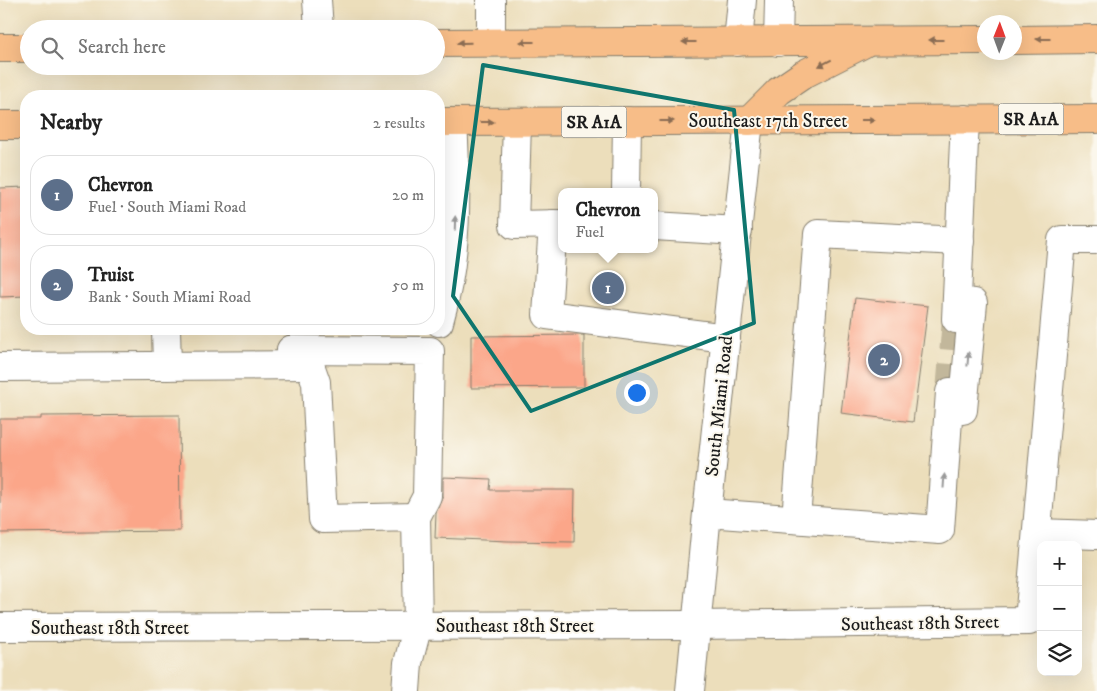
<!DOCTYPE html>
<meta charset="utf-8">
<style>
:root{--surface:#fff;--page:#f6f6f6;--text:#222;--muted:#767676;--line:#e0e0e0;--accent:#d1495b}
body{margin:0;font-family:"IM FELL DW Pica",serif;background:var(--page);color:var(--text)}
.controls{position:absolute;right:15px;bottom:15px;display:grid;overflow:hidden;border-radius:10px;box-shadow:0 5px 20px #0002}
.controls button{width:45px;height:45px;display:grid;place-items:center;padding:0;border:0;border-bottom:1px solid var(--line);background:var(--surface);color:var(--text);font:25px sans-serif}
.compass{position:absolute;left:977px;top:15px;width:45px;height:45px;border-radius:50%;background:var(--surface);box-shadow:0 5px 20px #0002;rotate:1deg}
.you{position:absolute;left:636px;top:392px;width:18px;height:18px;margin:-12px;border:4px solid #fff;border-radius:50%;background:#1a73e8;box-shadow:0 0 0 8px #1a73e833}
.badge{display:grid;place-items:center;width:32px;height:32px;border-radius:50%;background:var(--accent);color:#fff;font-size:16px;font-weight:700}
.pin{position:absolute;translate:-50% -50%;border:2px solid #fff;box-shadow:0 1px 5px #0006}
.popup{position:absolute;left:558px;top:188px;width:100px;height:65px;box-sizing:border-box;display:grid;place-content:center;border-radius:10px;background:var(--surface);filter:drop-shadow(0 1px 4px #0005);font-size:16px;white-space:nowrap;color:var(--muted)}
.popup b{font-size:19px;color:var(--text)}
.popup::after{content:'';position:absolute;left:50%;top:100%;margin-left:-10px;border:10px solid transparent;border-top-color:var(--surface)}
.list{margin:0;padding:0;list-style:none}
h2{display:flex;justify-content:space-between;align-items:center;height:65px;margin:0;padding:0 20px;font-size:21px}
h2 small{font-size:16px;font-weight:400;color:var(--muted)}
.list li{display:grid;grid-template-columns:32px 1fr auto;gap:15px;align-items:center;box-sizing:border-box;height:80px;margin:0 10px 10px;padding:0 10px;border:1px solid var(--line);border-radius:20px}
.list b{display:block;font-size:19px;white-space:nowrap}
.list p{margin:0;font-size:16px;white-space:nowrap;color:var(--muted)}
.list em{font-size:16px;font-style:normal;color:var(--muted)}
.icon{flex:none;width:28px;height:28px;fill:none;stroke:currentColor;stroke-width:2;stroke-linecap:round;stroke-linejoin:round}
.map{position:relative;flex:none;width:1097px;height:691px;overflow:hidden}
.search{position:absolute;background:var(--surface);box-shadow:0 5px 20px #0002;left:20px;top:20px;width:425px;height:55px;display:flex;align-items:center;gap:12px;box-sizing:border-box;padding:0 18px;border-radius:28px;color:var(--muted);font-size:19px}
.panel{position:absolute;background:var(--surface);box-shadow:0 5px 20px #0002;left:20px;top:90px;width:425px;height:245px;border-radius:20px}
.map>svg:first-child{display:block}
.building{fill:#fba689}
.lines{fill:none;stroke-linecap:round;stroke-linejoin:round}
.minor-tunnel{stroke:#c2b79b;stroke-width:28;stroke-dasharray:28 14;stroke-linecap:butt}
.minor-casing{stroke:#847d6c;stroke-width:30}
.major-casing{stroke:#847d6c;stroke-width:30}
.minor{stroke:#fff;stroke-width:28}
.major{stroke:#f7bd88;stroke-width:28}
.oneway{fill:#8a6c52}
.oneway2{fill:#999}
.marked{fill:none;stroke:#0f766e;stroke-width:4;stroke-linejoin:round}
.labels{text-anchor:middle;stroke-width:4;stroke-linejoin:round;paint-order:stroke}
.shield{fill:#fbf7ec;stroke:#5f5e5a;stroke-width:1}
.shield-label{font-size:18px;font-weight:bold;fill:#1c1c1c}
.street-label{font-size:19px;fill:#1c1c1c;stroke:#fbf7ec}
</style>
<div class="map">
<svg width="1097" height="691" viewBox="0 0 1097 691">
<rect width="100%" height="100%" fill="#fbf7ec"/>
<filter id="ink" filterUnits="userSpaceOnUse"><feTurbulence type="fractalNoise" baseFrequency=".02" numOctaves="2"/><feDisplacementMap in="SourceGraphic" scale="10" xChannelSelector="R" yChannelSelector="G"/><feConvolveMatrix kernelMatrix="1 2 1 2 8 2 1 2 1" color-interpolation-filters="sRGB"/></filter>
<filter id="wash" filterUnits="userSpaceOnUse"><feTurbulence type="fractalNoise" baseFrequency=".0096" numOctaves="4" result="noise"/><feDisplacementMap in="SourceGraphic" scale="20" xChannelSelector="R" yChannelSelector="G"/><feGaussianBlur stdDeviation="1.12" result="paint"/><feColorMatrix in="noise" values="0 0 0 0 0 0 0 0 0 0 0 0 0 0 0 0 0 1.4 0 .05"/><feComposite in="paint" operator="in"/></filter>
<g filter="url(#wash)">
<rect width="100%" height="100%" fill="#ecdebb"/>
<g id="blocks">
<!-- building -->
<g class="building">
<path d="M26 187V296L0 297V188Z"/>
<path d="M855 298 928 306 913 422 841 413Z"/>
<path d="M584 335V387L471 388V336Z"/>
<path d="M179 415 180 531 0 533V419H41V416Z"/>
<path d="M443 477 491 479 490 490H575L574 542 508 541 435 538 436 513 443 496Z"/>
</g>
</g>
</g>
<g filter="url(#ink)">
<use href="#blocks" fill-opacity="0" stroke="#847d6c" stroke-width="1"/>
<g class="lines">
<!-- minor-tunnel -->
<path class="minor-tunnel" d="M950 392 956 319"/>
<defs>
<g id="minor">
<path d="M317 0 319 29"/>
<path d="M491 0V42"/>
<path d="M738 42 742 0"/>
<path d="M778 42 779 0"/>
<path d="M517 122 514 225 562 224"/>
<path d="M626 192 627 121"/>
<path d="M553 224 547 315 726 338"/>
<path d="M654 226 738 231"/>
<path d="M956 319 965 119"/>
<path d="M439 322C458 256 457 191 453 122"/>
<path d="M166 329 167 366"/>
<path d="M291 350 310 365 316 382 323 519 416 517 418 625 408 663 406 691"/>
<path d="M291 350 430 351 427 496 416 517"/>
<path d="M0 367 310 365"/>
<path d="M955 409 963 410 973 303 964 302"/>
<path d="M707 513 940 530 950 392"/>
<path d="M796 519 818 234 960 241"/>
<path d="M1037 533 1097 535"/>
<path d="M0 627 696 625 1029 621 1062 240H1097"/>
<path d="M690 691 707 513 749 121"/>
</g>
<g id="major">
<path d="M1014 40 1097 39"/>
<path d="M436 43 984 40"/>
<path d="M0 48H29"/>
<path d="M749 121 779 91 804 74 863 44"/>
<path d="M439 122 1097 119"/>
<path d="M0 125H26"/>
</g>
</defs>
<!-- minor casing -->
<use href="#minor" class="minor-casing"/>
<!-- major casing -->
<use href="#major" class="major-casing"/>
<!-- minor -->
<use href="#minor" class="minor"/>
<!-- major -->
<use href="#major" class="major"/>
</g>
<!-- one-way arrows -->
<defs><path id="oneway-solid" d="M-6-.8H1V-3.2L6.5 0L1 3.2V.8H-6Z" transform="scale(1.25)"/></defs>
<g class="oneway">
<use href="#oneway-solid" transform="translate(1043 39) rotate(180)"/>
<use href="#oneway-solid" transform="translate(936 40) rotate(180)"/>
<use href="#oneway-solid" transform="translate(527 42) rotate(180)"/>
<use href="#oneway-solid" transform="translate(689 42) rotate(180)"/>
<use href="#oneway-solid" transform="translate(464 43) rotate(179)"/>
<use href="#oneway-solid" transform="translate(825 63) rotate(153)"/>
<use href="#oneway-solid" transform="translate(868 120)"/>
<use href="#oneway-solid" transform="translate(667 121)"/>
<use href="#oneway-solid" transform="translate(487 122)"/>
</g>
<g class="oneway2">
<use href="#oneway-solid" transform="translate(455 223) rotate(-88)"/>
<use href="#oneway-solid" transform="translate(968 359) rotate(-85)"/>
<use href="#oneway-solid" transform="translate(944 481) rotate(-86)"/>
</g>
</g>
<!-- marked area -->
<path class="marked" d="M483 65 734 110 754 323 531 411 453 296Z"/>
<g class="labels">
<!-- shield labels -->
<g class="shield">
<rect x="998.5" y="103.5" width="65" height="31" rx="4"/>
<rect x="561.5" y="106.5" width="65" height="31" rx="4"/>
</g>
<g class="shield-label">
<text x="1031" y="125">SR A1A</text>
<text x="594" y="128">SR A1A</text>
</g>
<!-- street labels -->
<g class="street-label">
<text x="768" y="127">Southeast 17th Street</text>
<text transform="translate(718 406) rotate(-84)" y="7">South Miami Road</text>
<text transform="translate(920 622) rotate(-1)" y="7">Southeast 18th Street</text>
<text x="515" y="632">Southeast 18th Street</text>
<text x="110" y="634">Southeast 18th Street</text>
</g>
</g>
</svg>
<div class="controls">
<button>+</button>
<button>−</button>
<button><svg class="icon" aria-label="layers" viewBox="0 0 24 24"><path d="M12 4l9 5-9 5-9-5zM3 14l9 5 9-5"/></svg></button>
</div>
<svg class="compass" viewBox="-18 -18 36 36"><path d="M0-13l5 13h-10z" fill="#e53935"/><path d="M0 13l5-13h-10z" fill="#767676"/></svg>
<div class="you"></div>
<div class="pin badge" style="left:608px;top:288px;background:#5c6f8a">1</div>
<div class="popup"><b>Chevron</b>Fuel</div>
<div class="pin badge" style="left:884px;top:360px;background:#5c6f8a">2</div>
<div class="search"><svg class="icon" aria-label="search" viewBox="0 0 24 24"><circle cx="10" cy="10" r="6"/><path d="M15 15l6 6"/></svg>Search here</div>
<section class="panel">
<h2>Nearby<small>2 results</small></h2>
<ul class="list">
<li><span class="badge" style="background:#5c6f8a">1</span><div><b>Chevron</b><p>Fuel · South Miami Road</p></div><em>20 m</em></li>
<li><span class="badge" style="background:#5c6f8a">2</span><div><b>Truist</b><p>Bank · South Miami Road</p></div><em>50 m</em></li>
</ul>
</section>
</div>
